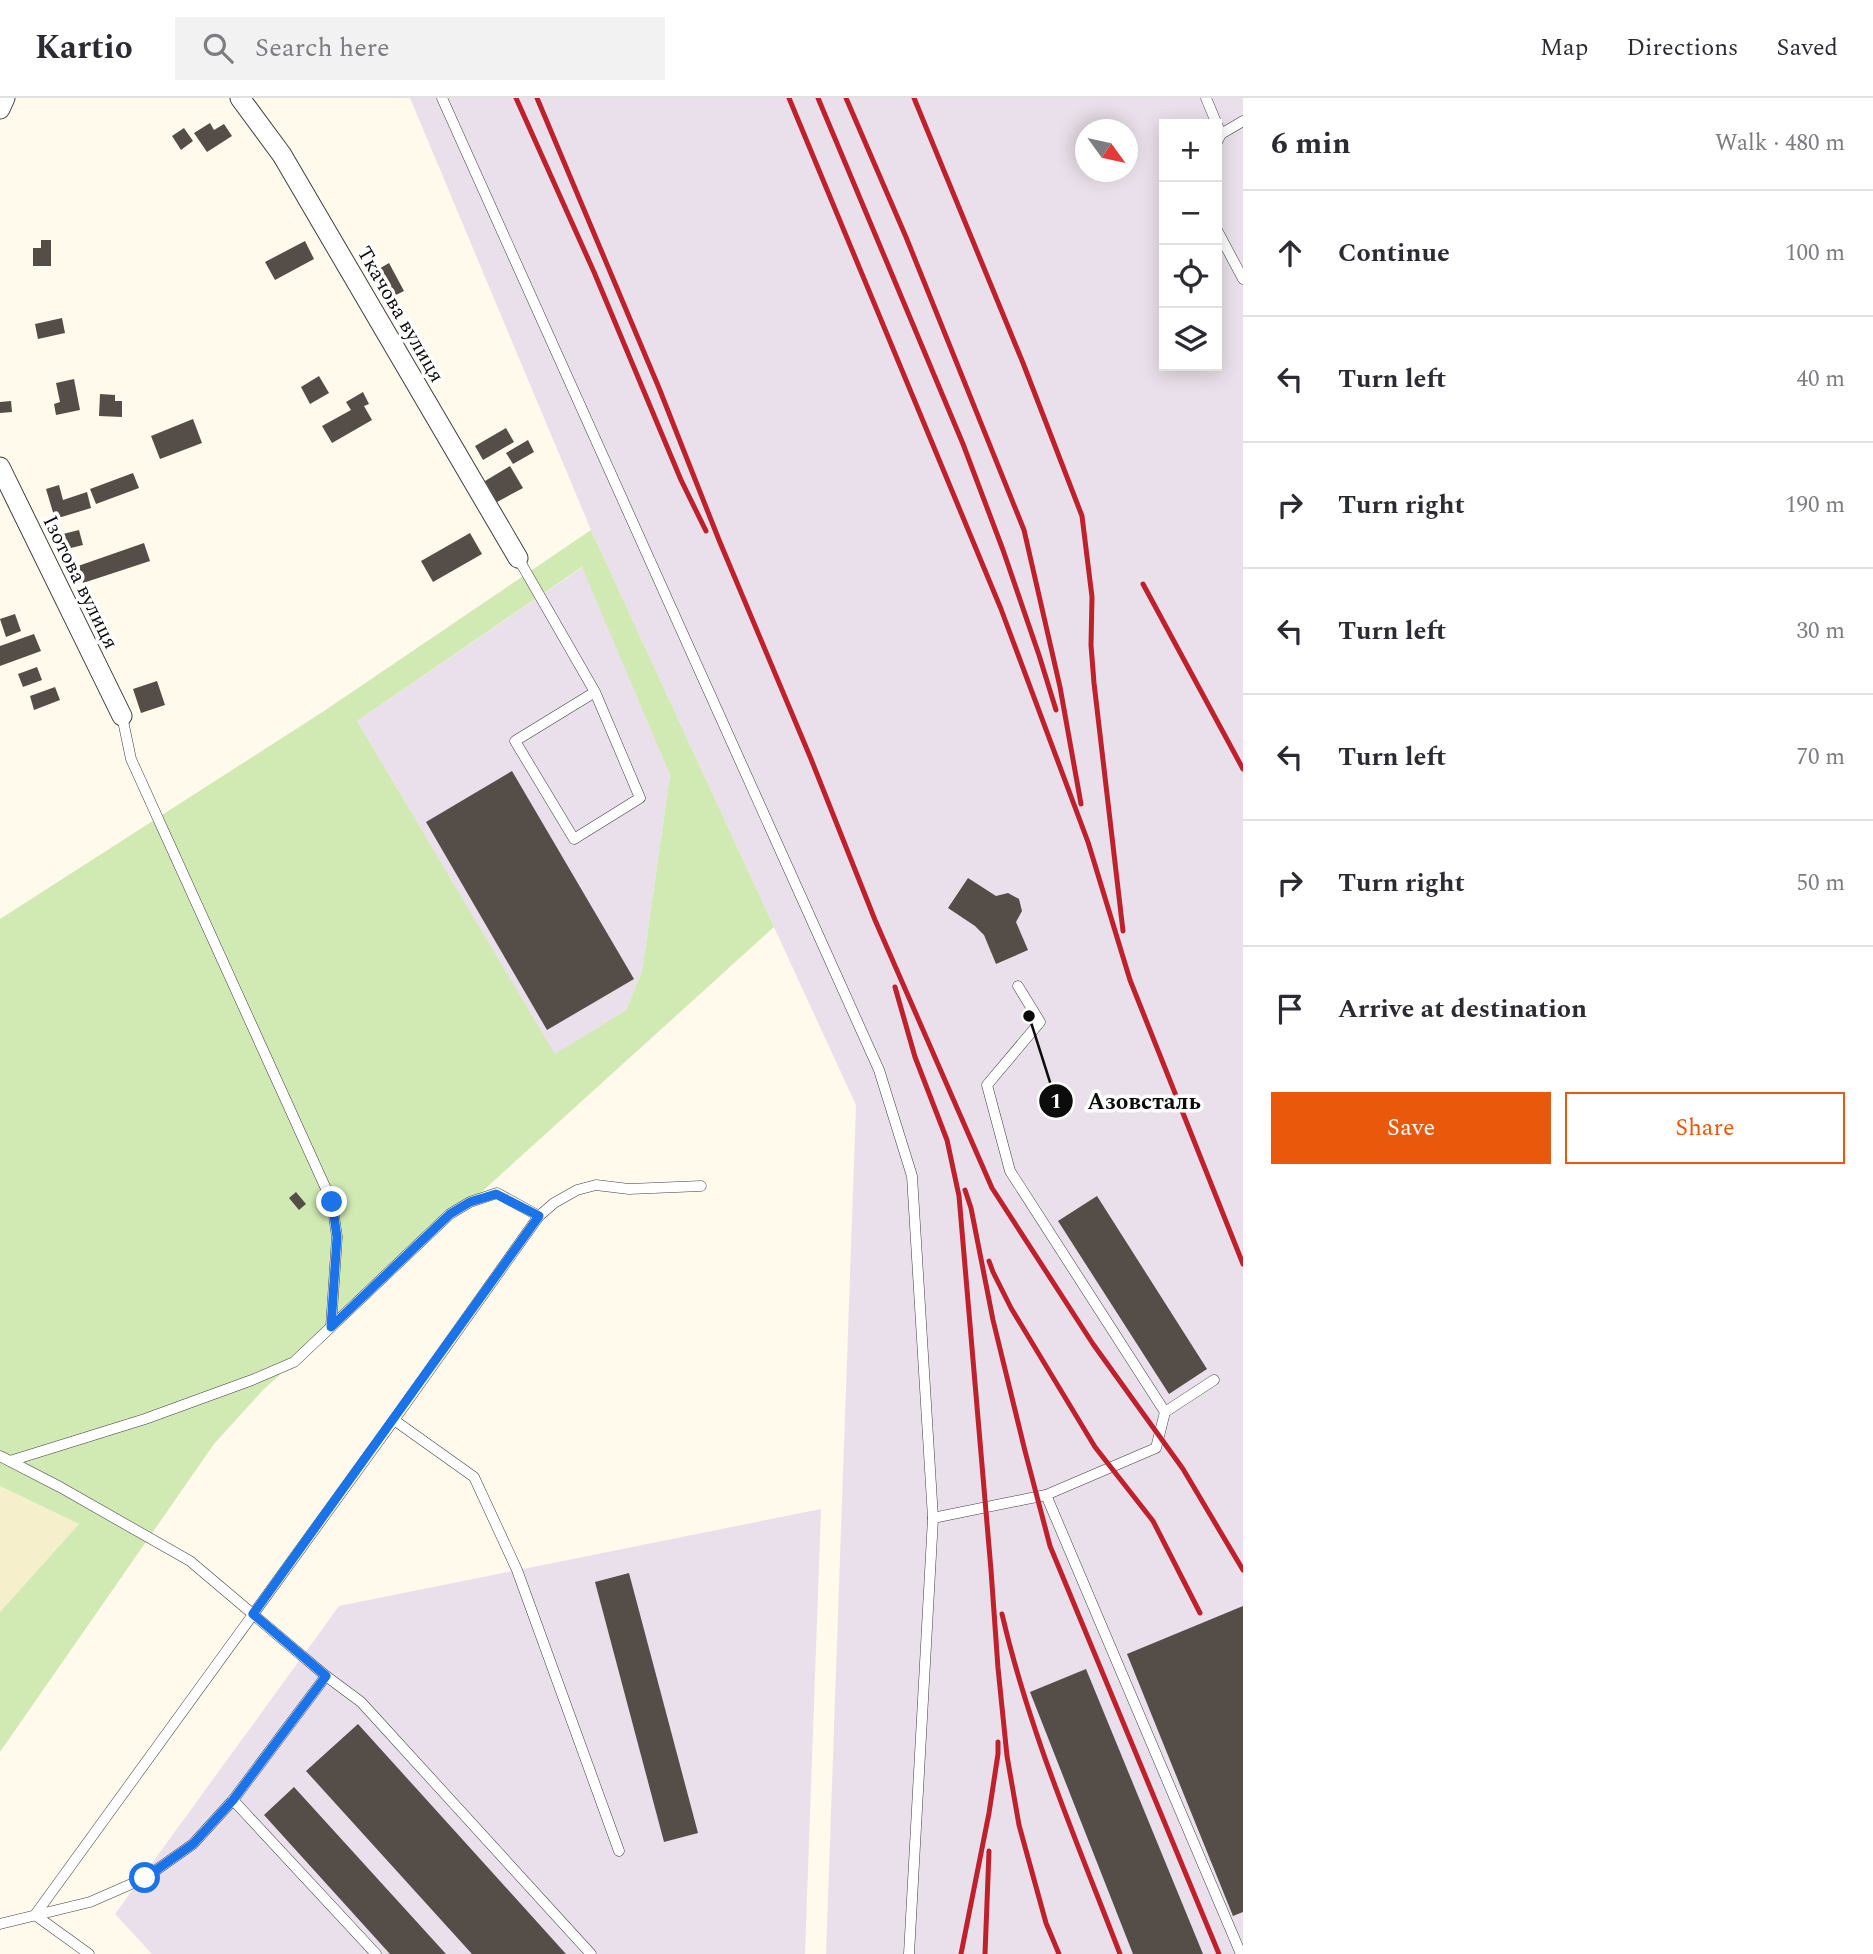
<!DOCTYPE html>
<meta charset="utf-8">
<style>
:root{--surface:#fff;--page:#f2f2f3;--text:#2b2b33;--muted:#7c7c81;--line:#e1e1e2;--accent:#ea580c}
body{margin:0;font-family:Spectral,serif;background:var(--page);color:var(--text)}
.controls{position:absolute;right:21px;top:21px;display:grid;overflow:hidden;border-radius:0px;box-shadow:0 4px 18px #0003}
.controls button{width:63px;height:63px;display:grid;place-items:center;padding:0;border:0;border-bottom:2px solid var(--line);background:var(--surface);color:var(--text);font:35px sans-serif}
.compass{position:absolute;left:1075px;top:21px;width:63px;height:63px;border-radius:50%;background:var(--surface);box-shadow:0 4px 18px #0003;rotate:123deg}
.stop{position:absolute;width:21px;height:21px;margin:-16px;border:5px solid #1a73e8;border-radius:50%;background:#fff}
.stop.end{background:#1a73e8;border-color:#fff;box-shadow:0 2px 7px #0008}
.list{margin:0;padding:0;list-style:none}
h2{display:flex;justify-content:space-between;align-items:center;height:91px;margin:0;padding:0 28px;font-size:30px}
h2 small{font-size:23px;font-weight:400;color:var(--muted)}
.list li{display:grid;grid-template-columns:46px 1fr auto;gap:21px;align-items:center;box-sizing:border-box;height:126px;padding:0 28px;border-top:2px solid var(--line)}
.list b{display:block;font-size:26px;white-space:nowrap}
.list em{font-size:23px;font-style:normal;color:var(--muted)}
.actions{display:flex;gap:14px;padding:21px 28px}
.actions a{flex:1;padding:16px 0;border:2px solid var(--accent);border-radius:0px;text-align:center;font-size:24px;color:var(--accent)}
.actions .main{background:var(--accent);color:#fff}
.icon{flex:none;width:38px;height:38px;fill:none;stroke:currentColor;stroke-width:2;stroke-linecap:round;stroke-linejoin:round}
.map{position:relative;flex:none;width:1243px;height:1856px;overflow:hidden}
header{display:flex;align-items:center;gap:42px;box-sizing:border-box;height:98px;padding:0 35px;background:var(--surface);border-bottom:2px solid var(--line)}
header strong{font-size:33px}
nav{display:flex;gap:38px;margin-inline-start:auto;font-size:24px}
.search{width:490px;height:63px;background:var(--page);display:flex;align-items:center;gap:18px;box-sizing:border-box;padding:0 24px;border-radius:0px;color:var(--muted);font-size:26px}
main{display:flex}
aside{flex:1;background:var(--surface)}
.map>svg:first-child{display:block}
.industrial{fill:#eae0eb;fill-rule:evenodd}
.farmland{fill:#f5f0cb}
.green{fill:#d1eab4;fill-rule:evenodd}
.building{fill:#554d48}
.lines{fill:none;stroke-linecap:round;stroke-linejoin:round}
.lane-casing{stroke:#3f3f3f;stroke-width:11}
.street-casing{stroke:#3f3f3f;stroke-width:21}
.lane{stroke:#fff;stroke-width:10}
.street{stroke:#fff;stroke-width:19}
.rail{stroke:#bf212c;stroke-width:5}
.route{stroke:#1a73e8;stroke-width:9}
.labels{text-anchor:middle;stroke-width:7;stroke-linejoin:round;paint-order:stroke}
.street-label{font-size:21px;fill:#0c0c0c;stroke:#fff}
.leader{fill:none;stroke:#0c0c0c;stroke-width:2.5}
.callout-dot{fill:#0c0c0c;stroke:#fff;stroke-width:2.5}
.mark-label{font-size:21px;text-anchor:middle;font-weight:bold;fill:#fff}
.callout-label{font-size:23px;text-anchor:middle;font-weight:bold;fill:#0c0c0c;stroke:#fff;stroke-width:7;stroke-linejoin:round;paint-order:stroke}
</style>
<header>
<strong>Kartio</strong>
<div class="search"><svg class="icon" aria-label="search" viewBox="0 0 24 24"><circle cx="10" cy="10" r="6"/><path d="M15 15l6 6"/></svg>Search here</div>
<nav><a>Map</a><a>Directions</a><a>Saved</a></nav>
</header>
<main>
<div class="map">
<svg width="1243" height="1856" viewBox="0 0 1243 1856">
<rect width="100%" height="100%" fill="#fffaeb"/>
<!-- industrial -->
<g class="industrial">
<path d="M410 0H1243V1856H826L856 1007 591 432ZM1164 26H1217V268H1164ZM1086 32H1128V74H1086Z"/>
<path d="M583 469 670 677 642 873 626 912 555 957 357 623Z"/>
<path d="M821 1411 805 1856H152L115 1816 339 1508Z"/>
</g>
<!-- farmland -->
<path class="farmland" d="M0 1388 79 1426 0 1514Z"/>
<!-- green -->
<path class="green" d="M591 432 774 829 263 1292 214 1346 0 1654V1514L79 1426 0 1388V821L324 613ZM582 469 670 677 642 873 626 912 555 956 357 623Z"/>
<!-- building -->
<g class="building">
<path d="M210 25 214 32 224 26 232 38 207 54 194 35Z"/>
<path d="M184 30 193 43 181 52 172 38Z"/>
<path d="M41 142H51V168H33V150H41Z"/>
<path d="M305 143 314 161 275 182 265 164Z"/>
<path d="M389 165 404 193 386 202 372 175Z"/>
<path d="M62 220 65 235 38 241 35 226Z"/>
<path d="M319 278 329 295 310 306 301 289Z"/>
<path d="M74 281 80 312 56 317 54 306 60 304 56 285Z"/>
<path d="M363 294 369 306 364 308 372 322 332 345 322 328 351 312 346 304Z"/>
<path d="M100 296 115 297V303H122V319L99 318Z"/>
<path d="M11 303 12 314 0 315V304Z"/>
<path d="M193 321 202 345 160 361 151 338Z"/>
<path d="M506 330 514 344 483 362 475 348Z"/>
<path d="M528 342 534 354 513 366 506 355Z"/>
<path d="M510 368 523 390 497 404 485 383Z"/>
<path d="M133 375 139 390 96 406 90 391Z"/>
<path d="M59 387 63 402 87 394 91 410 55 421 46 391Z"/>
<path d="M79 432 83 447 59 453 55 438Z"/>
<path d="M470 435 482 456 433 484 421 463Z"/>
<path d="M144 445 150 463 83 485 78 468Z"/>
<path d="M15 516 21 533 6 539 0 521Z"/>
<path d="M34 536 41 553 0 568V548Z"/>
<path d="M37 569 42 582 23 589 18 576Z"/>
<path d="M157 583 165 607 141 615 133 591Z"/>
<path d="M55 589 60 602 34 612 30 598Z"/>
<path d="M512 673 634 881 547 932 426 724Z"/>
<path d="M968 780 996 798 1008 795 1019 801 1022 813 1016 824 1028 852 996 866 984 837 975 828 948 810Z"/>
<path d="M296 1094 306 1106 299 1112 289 1100Z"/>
<path d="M1097 1098 1207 1271 1169 1296 1058 1123Z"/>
<path d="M629 1475 698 1735 664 1744 595 1484Z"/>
<path d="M1243 1508V1814L1233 1818 1127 1556Z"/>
<path d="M1086 1571 1203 1856H1133L1030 1594Z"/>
<path d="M358 1626 566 1856H472L306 1673Z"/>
<path d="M294 1689 446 1856H390L264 1717Z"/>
</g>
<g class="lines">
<defs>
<g id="lane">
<path d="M442 0 879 972 912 1078 933 1420 909 1856"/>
<path d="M1206 0 1221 36"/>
<path d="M1217 44 1221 36 1243 23"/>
<path d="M1217 132 1243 181"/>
<path d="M518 460 595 594 640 700 574 741 515 643 595 594"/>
<path d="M122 618 131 661 332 1104 337 1139 331 1229"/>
<path d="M1018 888 1040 924 987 987 1010 1073 1165 1314"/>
<path d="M394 1322 474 1379 517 1472 619 1753"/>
<path d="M0 1358 60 1389 190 1463 326 1578 361 1604 591 1856"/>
<path d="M10 1363 145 1321 252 1282 294 1264 450 1116 470 1104 497 1095 539 1118"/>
<path d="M1046 1397 1241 1856"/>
<path d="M933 1420 1046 1397 1156 1350 1165 1314 1214 1282"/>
<path d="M233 1702 376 1856"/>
<path d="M0 1826 90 1804 145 1780 193 1746 233 1702 326 1578"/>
<path d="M89 1856 35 1817 394 1322 539 1118 554 1105 577 1092 596 1087 629 1091 701 1088"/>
</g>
<g id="street">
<path d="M240 0 282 57 518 460"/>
<path d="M0 11 5 0"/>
<path d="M0 369 122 618"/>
</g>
</defs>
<!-- lane casing -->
<use href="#lane" class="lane-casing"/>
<!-- street casing -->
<use href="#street" class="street-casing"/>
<!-- lane -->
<use href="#lane" class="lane"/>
<!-- street -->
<use href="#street" class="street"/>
<!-- rail -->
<g class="rail">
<path d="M516 0 594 174 681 382 706 433"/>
<path d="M537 0 659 290 719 442 811 661 875 822 992 1090 1093 1246 1183 1371 1243 1472"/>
<path d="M789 0 1001 511 1088 744 1130 882 1243 1166"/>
<path d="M818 0 963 346 1003 452 1039 557 1056 612"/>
<path d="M846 0 906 139 1024 432 1060 589 1081 706"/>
<path d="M914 0 1023 265 1082 418 1092 499 1091 547 1094 585 1123 833"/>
<path d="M1143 486 1243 671"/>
<path d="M895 889 915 959 947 1042 959 1098 991 1472 998 1570 1007 1658 1019 1727 1046 1825 1059 1856"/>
<path d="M965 1092 971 1110 993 1222 1025 1353 1050 1448 1219 1856"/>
<path d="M989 1163 993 1174 1011 1210 1095 1349 1153 1423 1200 1515"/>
<path d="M1002 1516C1029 1633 1077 1744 1120 1856"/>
<path d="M961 1856 989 1715 998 1656V1644"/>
<path d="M985 1856 989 1753"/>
</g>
</g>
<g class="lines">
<!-- route -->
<path class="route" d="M145 1780 193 1746 233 1702 326 1578 253 1516 539 1118 496 1096 470 1104 450 1116 331 1229 337 1139 332 1104"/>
</g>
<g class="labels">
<!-- street labels -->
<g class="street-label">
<text transform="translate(401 216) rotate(60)" y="7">Ткачова вулиця</text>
<text transform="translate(81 484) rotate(64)" y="7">Ізотова вулиця</text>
</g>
</g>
<!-- callouts -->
<path class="leader" d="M1029 918L1056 1003"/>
<g class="callout-dot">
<circle cx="1029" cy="918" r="7"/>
<circle cx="1056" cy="1003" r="18"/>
</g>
<g class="mark-label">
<text x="1056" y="1010">1</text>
</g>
<g class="callout-label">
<text x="1144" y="1011">Азовсталь</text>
</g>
</svg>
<div class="controls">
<button>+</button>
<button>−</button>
<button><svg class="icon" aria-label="locate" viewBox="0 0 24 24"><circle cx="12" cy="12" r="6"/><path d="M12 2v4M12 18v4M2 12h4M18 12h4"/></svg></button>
<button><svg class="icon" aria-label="layers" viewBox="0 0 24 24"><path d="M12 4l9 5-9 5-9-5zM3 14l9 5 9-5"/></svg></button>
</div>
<svg class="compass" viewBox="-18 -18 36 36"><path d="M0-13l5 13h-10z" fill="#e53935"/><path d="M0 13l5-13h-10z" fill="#7c7c81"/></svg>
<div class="stop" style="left:145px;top:1780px"></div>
<div class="stop end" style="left:332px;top:1104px"></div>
</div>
<aside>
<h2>6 min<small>Walk · 480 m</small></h2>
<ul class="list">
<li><svg class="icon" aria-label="ahead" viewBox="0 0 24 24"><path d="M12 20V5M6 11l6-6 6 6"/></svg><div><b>Continue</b></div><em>100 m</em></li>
<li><svg class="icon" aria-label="left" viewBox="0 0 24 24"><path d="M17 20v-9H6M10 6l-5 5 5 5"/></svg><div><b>Turn left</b></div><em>40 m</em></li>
<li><svg class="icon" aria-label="right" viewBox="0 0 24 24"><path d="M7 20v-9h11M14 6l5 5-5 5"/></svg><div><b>Turn right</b></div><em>190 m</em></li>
<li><svg class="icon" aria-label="left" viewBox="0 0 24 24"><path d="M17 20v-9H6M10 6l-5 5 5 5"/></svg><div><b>Turn left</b></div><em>30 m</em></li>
<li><svg class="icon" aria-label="left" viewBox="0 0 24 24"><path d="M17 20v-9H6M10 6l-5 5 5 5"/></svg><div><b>Turn left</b></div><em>70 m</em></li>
<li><svg class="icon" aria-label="right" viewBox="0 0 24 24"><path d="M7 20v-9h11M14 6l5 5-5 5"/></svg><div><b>Turn right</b></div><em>50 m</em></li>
<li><svg class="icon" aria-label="arrive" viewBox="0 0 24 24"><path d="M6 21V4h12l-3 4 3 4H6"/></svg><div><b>Arrive at destination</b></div></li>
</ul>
<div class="actions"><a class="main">Save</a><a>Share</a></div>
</aside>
</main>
